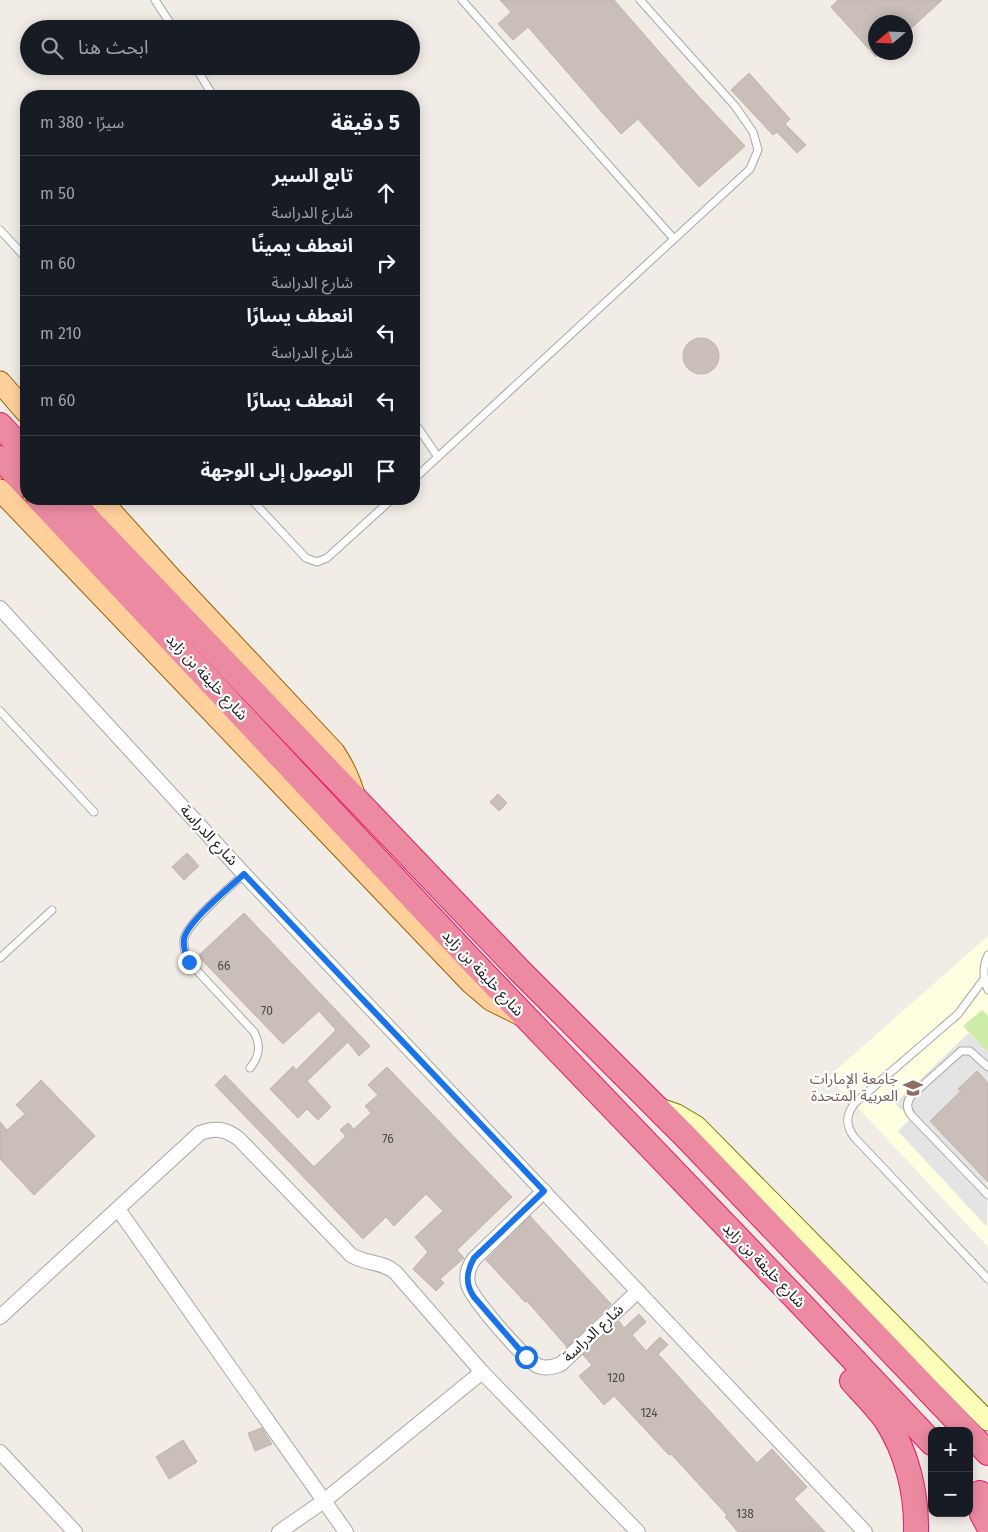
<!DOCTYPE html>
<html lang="ar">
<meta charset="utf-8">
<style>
:root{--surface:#171b24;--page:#242831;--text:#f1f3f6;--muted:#9ea1a6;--line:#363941}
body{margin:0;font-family:"Fira Sans","Noto Sans Arabic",sans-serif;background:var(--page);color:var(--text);direction:rtl}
.controls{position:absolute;right:15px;bottom:15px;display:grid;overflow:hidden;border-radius:10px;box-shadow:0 2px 12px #0003}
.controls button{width:45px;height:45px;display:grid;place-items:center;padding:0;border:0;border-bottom:1px solid var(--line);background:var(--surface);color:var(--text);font:25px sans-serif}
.compass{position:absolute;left:868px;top:15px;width:45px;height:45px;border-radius:50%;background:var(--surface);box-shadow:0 2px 12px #0003;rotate:251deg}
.stop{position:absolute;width:15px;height:15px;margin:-11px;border:4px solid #1a73e8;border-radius:50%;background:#fff}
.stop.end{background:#1a73e8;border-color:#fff;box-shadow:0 1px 5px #0008}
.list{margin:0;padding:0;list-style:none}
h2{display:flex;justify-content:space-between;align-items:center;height:65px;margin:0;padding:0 20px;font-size:21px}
h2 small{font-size:16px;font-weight:400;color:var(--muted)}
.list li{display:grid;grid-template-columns:32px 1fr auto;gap:15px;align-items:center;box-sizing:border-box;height:70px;padding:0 20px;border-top:1px solid var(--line)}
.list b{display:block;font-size:19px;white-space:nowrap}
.list p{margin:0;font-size:16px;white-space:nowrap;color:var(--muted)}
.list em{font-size:16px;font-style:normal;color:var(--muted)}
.icon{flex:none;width:28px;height:28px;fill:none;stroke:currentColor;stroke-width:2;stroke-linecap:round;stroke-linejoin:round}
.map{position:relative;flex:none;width:988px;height:1532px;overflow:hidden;direction:ltr}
.search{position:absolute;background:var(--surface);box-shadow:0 2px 12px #0003;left:20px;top:20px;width:400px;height:55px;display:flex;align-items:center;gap:12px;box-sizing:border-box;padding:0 18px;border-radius:28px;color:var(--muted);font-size:19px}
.panel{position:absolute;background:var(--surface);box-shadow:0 2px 12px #0003;left:20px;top:90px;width:400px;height:415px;border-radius:20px;direction:rtl}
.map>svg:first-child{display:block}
.education{fill:#fffee0}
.grass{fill:#cdeda9}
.parking{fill:#e4e4e4}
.building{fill:#c9bfb8;stroke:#c3b2a7}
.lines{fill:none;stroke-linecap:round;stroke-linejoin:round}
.lane-casing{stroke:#a7a7a7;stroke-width:9}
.street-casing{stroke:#a7a7a7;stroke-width:16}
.secondary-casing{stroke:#757d00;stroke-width:21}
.primary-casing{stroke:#9b6100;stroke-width:23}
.highway-casing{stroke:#e41d6a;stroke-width:26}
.lane{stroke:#fff;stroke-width:7}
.street{stroke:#fff;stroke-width:14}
.secondary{stroke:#fcfdb8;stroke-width:19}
.primary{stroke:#ffd09c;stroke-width:21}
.highway{stroke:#eb8aa0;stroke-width:24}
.route{stroke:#1a73e8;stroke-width:6}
.labels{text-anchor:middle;stroke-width:4.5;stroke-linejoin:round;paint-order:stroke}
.number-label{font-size:12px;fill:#4a4846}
.street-label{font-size:15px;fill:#202020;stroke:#fff}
.education-label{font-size:15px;fill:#785e54;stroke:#fff;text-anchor:end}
</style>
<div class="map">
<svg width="988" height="1532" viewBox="0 0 988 1532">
<rect width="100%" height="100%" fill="#f1ece5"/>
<!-- education -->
<path class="education" d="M988 936V1247L859 1109 856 1102 850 1100 828 1077Z"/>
<!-- grass -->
<path class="grass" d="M982 1010 988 1016V1053L963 1026Z"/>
<!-- parking -->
<path class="parking" d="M969 1033 988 1053 987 1227 898 1131 910 1119 895 1103Z"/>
<!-- building -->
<g class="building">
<path d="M500 0H614L689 86 745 146 699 187 638 119 621 134 528 27 513 40 498 24 511 12Z"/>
<path d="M838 0H942L906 33V22H876V57L831 7Z"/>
<path d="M749 73 790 119 785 124 806 145 797 153 777 132 773 135 731 90Z"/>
<circle cx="701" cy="356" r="18"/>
<path d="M498 794 507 803 499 811 490 802Z"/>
<path d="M187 853 199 866 184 880 172 867Z"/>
<path d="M244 913 370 1046 359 1056 348 1042 307 1081 331 1107 318 1120 307 1109 298 1118 270 1089 293 1066 296 1070 336 1030 319 1011 283 1044 198 956Z"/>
<path d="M387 1067 512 1197 457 1250 464 1258 440 1279 444 1283 436 1291 413 1269 428 1252 415 1237 443 1211 426 1194 394 1226 386 1217 363 1239 215 1085 225 1075 314 1167 346 1136 340 1130 348 1123 354 1129 371 1113 365 1106 378 1095 368 1085Z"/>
<path d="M977 1071 988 1083V1182L930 1121 961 1091 958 1089Z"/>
<path d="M41 1080 95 1136 34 1195 0 1159V1122L7 1130 25 1114 16 1105Z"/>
<path d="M530 1216 611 1304 567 1347 527 1301 525 1302 486 1260Z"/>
<path d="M639 1314 646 1322 632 1335 646 1351 660 1337 668 1345 658 1354 757 1463 772 1449 807 1487 794 1499 825 1532H738L725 1517 727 1515 671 1454 669 1455 614 1396 604 1405 579 1376 592 1365 583 1355 619 1321 624 1328Z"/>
<path d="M262 1428 272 1444 255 1451 248 1433Z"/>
<path d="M183 1440 197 1462 169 1479 156 1457Z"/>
</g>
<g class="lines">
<defs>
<g id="lane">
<path d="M155 0 174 29"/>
<path d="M462 0 674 239"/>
<path d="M195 66 213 96"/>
<path d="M0 230 26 258"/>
<path d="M414 422 438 457"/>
<path d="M414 479 750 169 758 150 753 132 735 106 640 0"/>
<path d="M251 499 306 558 317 562 327 558 392 499"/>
<path d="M0 711 94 812"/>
<path d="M244 874C230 887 188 922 184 939 183 948 186 955 189 962L254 1032C261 1045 260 1056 250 1068"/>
<path d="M988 955C982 967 983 978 988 990"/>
<path d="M0 958 52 910"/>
<path d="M984 979 958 1014 856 1102C846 1113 845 1125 854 1137L988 1279"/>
<path d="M988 1067 970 1051H961L912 1095C906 1102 906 1109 912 1116L988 1195"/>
</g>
<g id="street">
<path d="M0 608 244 874 865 1532"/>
<path d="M544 1191 474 1259C469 1266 466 1275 468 1284 470 1297 526 1361 538 1366 546 1369 554 1367 561 1364L638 1291"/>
<path d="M118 1209 346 1532"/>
<path d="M0 1317 200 1133C215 1127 226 1129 239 1139L351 1255C365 1264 382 1261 395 1272L482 1372 638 1532"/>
<path d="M0 1452 75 1532"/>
<path d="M279 1532 324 1501 482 1372"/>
</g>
<path id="secondary" d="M657 1107 677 1114 697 1126 988 1421"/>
<g id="primary">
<path d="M0 382 26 412"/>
<path d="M0 490 471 983 491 1000 519 1014"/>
<path d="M100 499 171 578 334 752C344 767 351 782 355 799"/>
</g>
<g id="highway">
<path d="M0 425 26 453"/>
<path d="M0 458 26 485"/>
<path d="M39 499 471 960 803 1306 932 1443"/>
<path d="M69 499 520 971 686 1137 967 1431"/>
<path d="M852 1381C864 1394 876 1406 886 1420 907 1452 917 1494 916 1532"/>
<path d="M969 1433 988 1453"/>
<path d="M980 1493 982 1514 988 1525"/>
</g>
</defs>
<!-- lane casing -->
<use href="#lane" class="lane-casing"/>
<!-- street casing -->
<use href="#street" class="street-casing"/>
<!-- secondary casing -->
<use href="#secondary" class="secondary-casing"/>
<!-- primary casing -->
<use href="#primary" class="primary-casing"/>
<!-- highway casing -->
<use href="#highway" class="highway-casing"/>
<!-- lane -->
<use href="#lane" class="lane"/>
<!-- street -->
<use href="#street" class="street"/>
<!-- secondary -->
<use href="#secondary" class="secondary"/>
<!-- primary -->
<use href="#primary" class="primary"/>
<!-- highway -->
<use href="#highway" class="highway"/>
</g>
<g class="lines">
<!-- route -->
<path class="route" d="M189 962C186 955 183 948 184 939 187 922 230 887 244 874L544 1191 474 1258C466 1272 465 1284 474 1297L526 1357"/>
</g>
<!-- icons -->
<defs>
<symbol id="university-bare" viewBox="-9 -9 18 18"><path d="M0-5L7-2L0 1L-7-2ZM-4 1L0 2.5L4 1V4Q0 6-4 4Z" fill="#8d6e63" stroke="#fff" stroke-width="2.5" paint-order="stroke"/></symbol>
</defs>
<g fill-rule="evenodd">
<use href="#university-bare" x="899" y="1074" width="28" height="28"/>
</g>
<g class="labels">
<!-- number labels -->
<g class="number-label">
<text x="224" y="970">66</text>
<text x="267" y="1015">70</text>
<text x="388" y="1143">76</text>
<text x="616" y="1382">120</text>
<text x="649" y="1417">124</text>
<text x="745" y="1518">138</text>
</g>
<!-- street labels -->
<g class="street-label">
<text transform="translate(207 677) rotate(47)" y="5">شارع خليفة بن زايد</text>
<text transform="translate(209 835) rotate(47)" y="5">شارع الدراسة</text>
<text transform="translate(483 973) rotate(47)" y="5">شارع خليفة بن زايد</text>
<text transform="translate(764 1265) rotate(46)" y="5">شارع خليفة بن زايد</text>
<text transform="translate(593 1333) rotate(-43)" y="5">شارع الدراسة</text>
</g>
<!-- education labels -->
<g class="education-label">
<text x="898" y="1084">جامعة الإمارات<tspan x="898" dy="17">العربية المتحدة</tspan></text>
</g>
</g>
</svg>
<div class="controls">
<button>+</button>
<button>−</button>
</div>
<svg class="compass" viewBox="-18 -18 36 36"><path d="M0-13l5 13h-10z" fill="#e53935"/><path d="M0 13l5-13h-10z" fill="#9ea1a6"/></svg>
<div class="stop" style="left:526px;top:1357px"></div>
<div class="stop end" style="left:189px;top:962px"></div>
<div class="search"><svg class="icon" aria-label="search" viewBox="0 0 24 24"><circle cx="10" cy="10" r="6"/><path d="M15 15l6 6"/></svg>ابحث هنا</div>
<section class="panel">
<h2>5 دقيقة<small>سيرًا · 380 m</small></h2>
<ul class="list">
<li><svg class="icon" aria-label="ahead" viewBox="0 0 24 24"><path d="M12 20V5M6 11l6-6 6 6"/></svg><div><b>تابع السير</b><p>شارع الدراسة</p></div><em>50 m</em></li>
<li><svg class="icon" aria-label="right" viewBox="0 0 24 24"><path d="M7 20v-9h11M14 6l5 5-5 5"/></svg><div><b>انعطف يمينًا</b><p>شارع الدراسة</p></div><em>60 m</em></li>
<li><svg class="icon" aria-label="left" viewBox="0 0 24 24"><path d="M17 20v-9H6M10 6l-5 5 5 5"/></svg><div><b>انعطف يسارًا</b><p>شارع الدراسة</p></div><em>210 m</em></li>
<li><svg class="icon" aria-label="left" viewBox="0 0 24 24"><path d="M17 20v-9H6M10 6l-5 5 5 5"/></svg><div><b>انعطف يسارًا</b></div><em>60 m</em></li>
<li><svg class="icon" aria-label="arrive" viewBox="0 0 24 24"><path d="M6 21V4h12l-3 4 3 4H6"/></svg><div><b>الوصول إلى الوجهة</b></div></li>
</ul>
</section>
</div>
